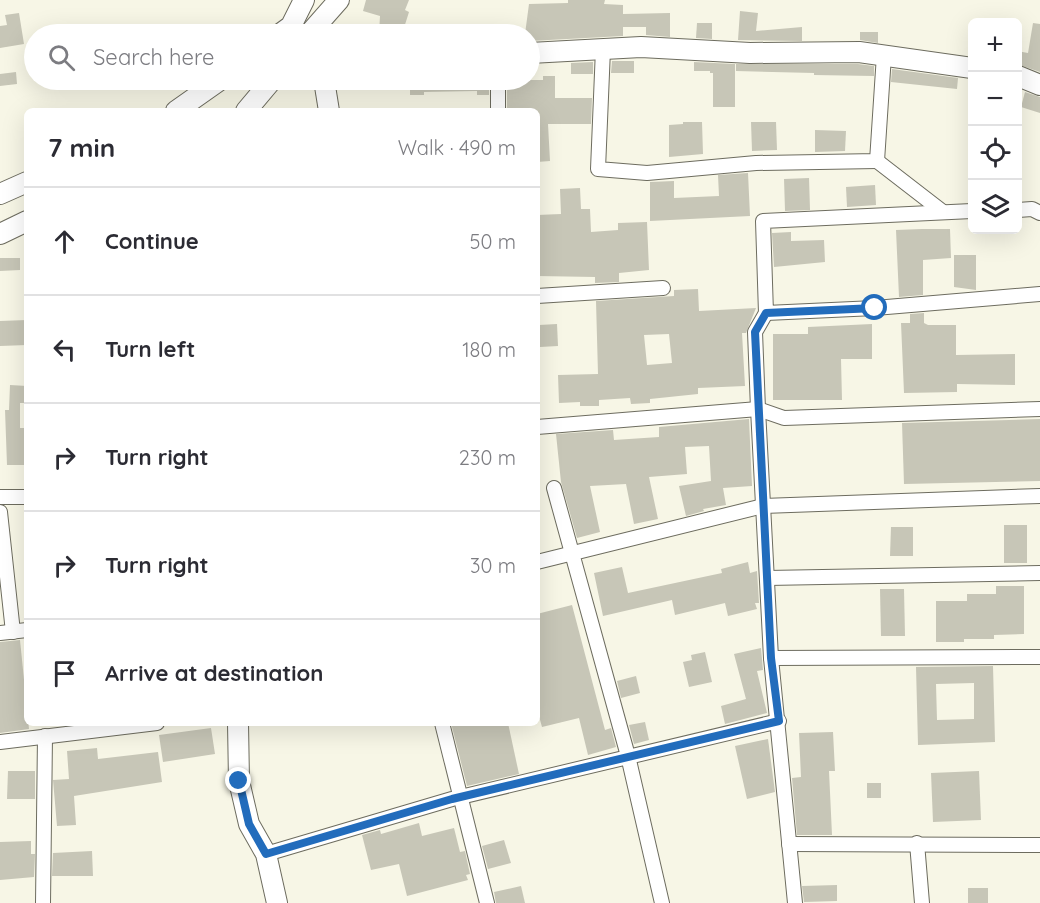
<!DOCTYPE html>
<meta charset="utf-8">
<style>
:root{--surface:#fff;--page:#f2f2f3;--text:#2b2b33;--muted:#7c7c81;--line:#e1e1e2}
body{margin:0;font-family:Quicksand,sans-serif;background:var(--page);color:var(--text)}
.controls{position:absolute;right:18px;top:18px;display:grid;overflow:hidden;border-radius:9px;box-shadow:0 6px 24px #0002}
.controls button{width:54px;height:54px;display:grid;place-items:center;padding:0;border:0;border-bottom:2px solid var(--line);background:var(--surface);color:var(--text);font:30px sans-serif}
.stop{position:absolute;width:18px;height:18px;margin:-14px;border:4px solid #226cbc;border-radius:50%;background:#fff}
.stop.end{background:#226cbc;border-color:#fff;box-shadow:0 2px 6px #0008}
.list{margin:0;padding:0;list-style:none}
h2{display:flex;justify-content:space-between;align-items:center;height:78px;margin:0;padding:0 24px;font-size:26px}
h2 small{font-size:20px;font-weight:400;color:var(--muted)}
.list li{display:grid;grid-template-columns:39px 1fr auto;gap:18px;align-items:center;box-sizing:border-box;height:108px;padding:0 24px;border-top:2px solid var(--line)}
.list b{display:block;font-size:22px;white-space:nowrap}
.list em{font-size:20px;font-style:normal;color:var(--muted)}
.icon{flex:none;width:33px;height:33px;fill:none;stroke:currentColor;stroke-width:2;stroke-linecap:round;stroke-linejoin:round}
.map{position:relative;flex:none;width:1040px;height:903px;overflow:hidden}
.search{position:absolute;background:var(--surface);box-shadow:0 6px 24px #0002;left:24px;top:24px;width:516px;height:66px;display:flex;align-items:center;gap:15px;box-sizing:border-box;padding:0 21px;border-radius:33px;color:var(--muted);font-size:22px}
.panel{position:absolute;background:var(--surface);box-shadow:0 6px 24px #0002;left:24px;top:108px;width:516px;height:618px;border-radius:9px}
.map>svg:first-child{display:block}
.building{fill:#c7c6b7;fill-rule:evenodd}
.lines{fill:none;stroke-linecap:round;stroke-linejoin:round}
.street-casing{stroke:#6d6c5f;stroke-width:16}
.secondary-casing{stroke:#6d6c5f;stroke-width:22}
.street{stroke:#fff;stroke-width:14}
.secondary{stroke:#fff;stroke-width:20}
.route{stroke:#226cbc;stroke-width:8}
</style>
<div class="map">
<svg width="1040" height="903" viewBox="0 0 1040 903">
<rect width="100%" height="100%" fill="#f7f6e6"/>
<!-- building -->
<g class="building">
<path d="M366 0H409L405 10 409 12 402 34H379L380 16 363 11Z"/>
<path d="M568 0H605L604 4 623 5V14L670 13V37L646 35V27H623V36L530 41V34H525L529 4 568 3Z"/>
<path d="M740 11 758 13 756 31 802 27V41L738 40Z"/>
<path d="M19 13 24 44 0 48V26L7 25 5 15Z"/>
<path d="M697 23H712V39L696 38Z"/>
<path d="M1033 23 1040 24V72L1017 64V51L1028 53Z"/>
<path d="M860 32H878V43L860 40Z"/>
<path d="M612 61H634V73H611Z"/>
<path d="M593 62V74H571V63Z"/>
<path d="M694 62 735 64V107H713V73H710V63V71H694Z"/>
<path d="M736 64H858L874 66V76L814 75V73L736 71Z"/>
<path d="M892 69 958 78 957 89 891 82Z"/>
<path d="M16 72 17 84 0 86V74Z"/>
<path d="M543 76H555V98H592L591 124H548L550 161 537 162V111H507V80H543Z"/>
<path d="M410 80H489V95H477V91L424 92V95H410Z"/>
<path d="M1025 92 1040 97V113L1021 107Z"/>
<path d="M683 122H702L703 154 669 157V125L683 124Z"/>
<path d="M751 122H776L777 150 752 151Z"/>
<path d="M815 130 846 131 845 151 815 152Z"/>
<path d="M748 173 750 216 650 221V182L674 181V198L719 196 718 175Z"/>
<path d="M809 178 810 210 785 211 784 179Z"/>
<path d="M875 185 876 205 847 207 846 187Z"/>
<path d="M580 188 581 209H590L591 232 618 230V223L647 222 649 270 619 273V282L595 283V277L537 276V215L561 214 560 189Z"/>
<path d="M922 229H950L951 258 923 260V295L899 297 896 230Z"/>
<path d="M791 232V241L824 240 825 262 774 267 772 233Z"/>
<path d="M954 255H976V290L954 287Z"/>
<path d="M0 258H20V270L0 271Z"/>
<path d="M698 289 699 311 756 308 746 333H742L745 386 698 388V394L650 399V403L631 404 630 398 599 400V406H580V402L559 403 558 375 598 374 596 301 674 296V290ZM669 334 672 363 647 365 644 335Z"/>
<path d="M924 313V323L928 325H956V355L1015 354V385L957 384V392L904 393 901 323H910V314Z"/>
<path d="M27 320V345L0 346V321Z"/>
<path d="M557 324 558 346 540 347 539 325Z"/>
<path d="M872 324V359H841L842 400H773V334H808V327Z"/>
<path d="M10 385 27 386V403H20V428H27V465H7L5 410H9Z"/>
<path d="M749 419 752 486 723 488 726 505 703 509 704 511 686 516 679 486 711 481 709 446 685 447 687 474 649 477 658 519 634 524 626 484 590 486 600 532 577 538 561 482 556 434 613 430 614 440 659 437V427Z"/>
<path d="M1040 419V481L904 484 902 423Z"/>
<rect x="1004" y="525" width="23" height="38"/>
<path d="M891 527H913V556H890Z"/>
<path d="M748 562 750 573 757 571 759 603H755L757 609 728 616 725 603 675 615 672 600 603 616 594 573 622 567 628 593 722 573 721 569Z"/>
<path d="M996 586H1024V634L994 635V639H964V642H936V601H967V594H996Z"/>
<path d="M880 589H904L905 636H881Z"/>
<path d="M572 605 605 730 611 728 616 747 588 755 579 718 542 727 537 709V614Z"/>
<path d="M20 640 29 729 0 733V642Z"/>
<path d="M761 648 763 670 757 671 767 713 725 724 721 706 746 699 734 654Z"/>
<path d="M705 652 712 682 689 687 683 662 692 660 691 655Z"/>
<path d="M993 666 995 742 918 745 916 667ZM974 683V719L937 720 936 684Z"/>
<path d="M636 676 640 693 621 698 617 681Z"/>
<path d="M645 722 649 740 634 744 629 725Z"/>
<path d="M451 723H508L519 774 467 786Z"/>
<path d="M211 728 215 754 163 762 159 735Z"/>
<path d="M833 732 835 771H829L832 835H797L792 778 801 777 799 733Z"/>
<path d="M768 739 775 792 747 799 735 746Z"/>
<path d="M97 748 98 759 158 752 162 782 74 796 76 825 57 826 53 780 69 779 67 751Z"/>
<path d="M8 771H35V799H7Z"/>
<path d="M979 771 981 820 933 822 931 773Z"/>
<rect x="867" y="783" width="14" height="15"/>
<path d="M419 823 422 836 454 828 460 852 465 851 470 874 466 875 468 880 407 896 399 864 371 870 362 835 380 830 381 834Z"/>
<path d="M504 840 511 863 488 869 482 846Z"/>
<path d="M31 841V854H35L34 877 0 880V842Z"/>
<path d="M92 851 93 876H52L53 853Z"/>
<path d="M837 885V901L804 902 802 886Z"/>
<path d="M521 886 525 903H496L494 892Z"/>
<rect x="968" y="888" width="20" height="15"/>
</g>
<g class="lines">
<defs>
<g id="street">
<path d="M603 49 598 169 647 173 756 163 877 161 884 55"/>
<path d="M498 80V111"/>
<path d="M877 161 943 212"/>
<path d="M1018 210 1032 209 1040 213"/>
<path d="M972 211 763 221 766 313 875 308 1040 294"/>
<path d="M537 296 663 288"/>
<path d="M766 313 755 332 758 409 771 658 795 903"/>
<path d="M537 427 758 409 784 418 1040 409"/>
<path d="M554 488 628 756 662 903"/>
<path d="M0 497H27"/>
<path d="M0 512 13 632"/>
<path d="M537 562 763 506 1040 496"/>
<path d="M767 578 1040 573"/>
<path d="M0 633 27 630"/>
<path d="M771 658 1040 657"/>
<path d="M442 723 487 903"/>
<path d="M0 742 157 723"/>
<path d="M917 843 922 903"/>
<path d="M789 844 1040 845"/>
<path d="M266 854 452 799 779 721"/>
<path d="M43 903 45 736"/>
</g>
<g id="secondary">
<path d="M280 34 291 26 304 0"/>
<path d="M309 34 339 0"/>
<path d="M530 53 641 47 750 53 859 52 972 68"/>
<path d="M1018 76 1040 85"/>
<path d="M324 80 329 111"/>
<path d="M176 111 220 80"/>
<path d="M246 111 272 80"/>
<path d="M0 194 27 182"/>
<path d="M0 234 27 221"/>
<path d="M238 723 239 781 249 824 266 854 277 903"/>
</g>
</defs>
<!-- street casing -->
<use href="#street" class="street-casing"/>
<!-- secondary casing -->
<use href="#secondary" class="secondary-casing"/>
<!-- street -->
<use href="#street" class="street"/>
<!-- secondary -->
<use href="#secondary" class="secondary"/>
</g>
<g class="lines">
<!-- route -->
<path class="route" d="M239 781 249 824 266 854 452 799 779 721 771 658 755 332 766 313 875 308"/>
</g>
</svg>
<div class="controls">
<button>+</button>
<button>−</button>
<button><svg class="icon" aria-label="locate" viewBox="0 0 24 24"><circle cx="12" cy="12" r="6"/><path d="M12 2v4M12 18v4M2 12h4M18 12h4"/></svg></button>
<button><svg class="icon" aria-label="layers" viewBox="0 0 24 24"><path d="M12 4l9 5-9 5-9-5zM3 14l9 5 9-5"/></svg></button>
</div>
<div class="stop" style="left:875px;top:308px"></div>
<div class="stop end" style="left:239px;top:781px"></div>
<div class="search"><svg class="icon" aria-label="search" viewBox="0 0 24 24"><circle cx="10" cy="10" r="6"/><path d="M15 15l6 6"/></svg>Search here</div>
<section class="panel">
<h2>7 min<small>Walk · 490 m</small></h2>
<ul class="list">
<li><svg class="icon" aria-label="ahead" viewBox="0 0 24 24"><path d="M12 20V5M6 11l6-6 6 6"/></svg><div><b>Continue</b></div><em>50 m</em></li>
<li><svg class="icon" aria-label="left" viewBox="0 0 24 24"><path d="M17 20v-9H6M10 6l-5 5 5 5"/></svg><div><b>Turn left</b></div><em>180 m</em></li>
<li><svg class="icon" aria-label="right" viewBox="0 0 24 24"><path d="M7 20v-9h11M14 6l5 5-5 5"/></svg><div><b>Turn right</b></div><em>230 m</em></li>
<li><svg class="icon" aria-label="right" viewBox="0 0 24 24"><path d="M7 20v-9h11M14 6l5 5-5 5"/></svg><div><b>Turn right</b></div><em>30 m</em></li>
<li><svg class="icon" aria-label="arrive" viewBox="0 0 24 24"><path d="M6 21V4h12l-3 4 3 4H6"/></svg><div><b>Arrive at destination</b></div></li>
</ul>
</section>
</div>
